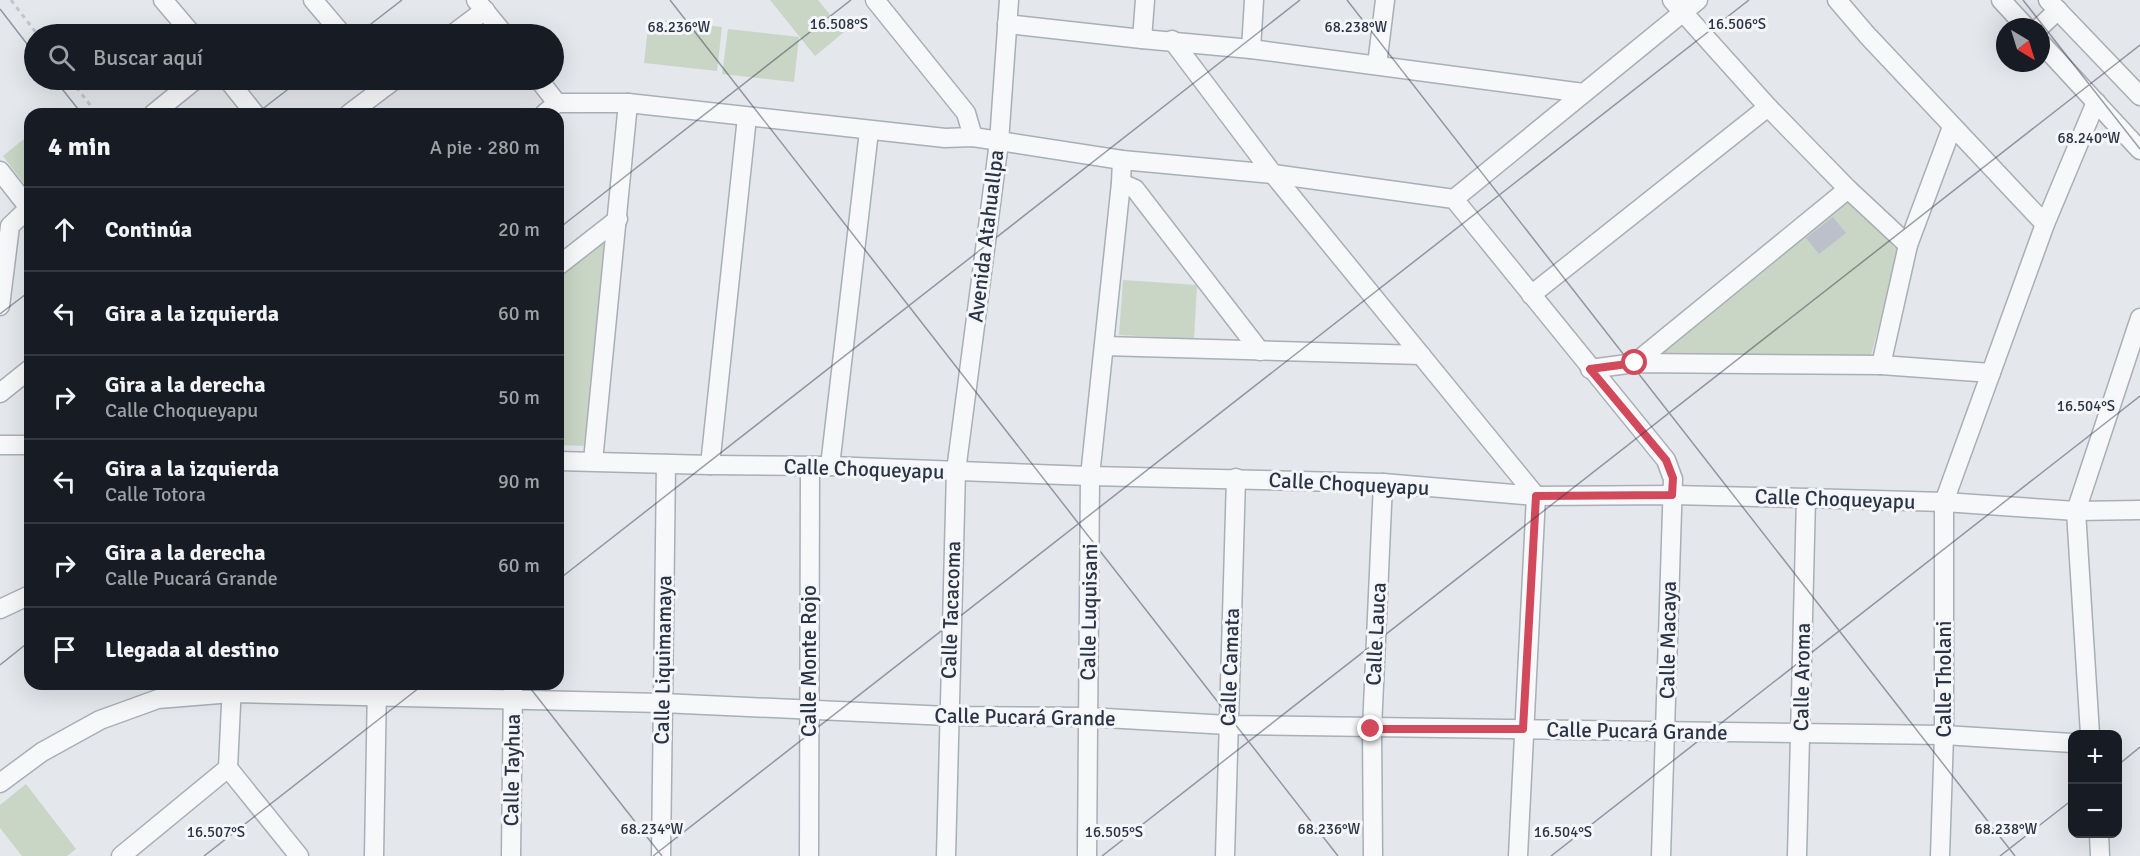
<!DOCTYPE html>
<html lang="es">
<meta charset="utf-8">
<style>
:root{--surface:#171b24;--page:#242831;--text:#f1f3f6;--muted:#9ea1a6;--line:#363941}
body{margin:0;font-family:Signika,sans-serif;background:var(--page);color:var(--text)}
.controls{position:absolute;right:18px;bottom:18px;display:grid;overflow:hidden;border-radius:12px;box-shadow:0 6px 24px #0002}
.controls button{width:54px;height:54px;display:grid;place-items:center;padding:0;border:0;border-bottom:2px solid var(--line);background:var(--surface);color:var(--text);font:30px sans-serif}
.compass{position:absolute;left:1996px;top:18px;width:54px;height:54px;border-radius:50%;background:var(--surface);box-shadow:0 6px 24px #0002;rotate:142deg}
.stop{position:absolute;width:18px;height:18px;margin:-14px;border:4px solid #d1495b;border-radius:50%;background:#fff}
.stop.end{background:#d1495b;border-color:#fff;box-shadow:0 2px 6px #0008}
.list{margin:0;padding:0;list-style:none}
h2{display:flex;justify-content:space-between;align-items:center;height:78px;margin:0;padding:0 24px;font-size:26px}
h2 small{font-size:20px;font-weight:400;color:var(--muted)}
.list li{display:grid;grid-template-columns:39px 1fr auto;gap:18px;align-items:center;box-sizing:border-box;height:84px;padding:0 24px;border-top:2px solid var(--line)}
.list b{display:block;font-size:22px;white-space:nowrap}
.list p{margin:0;font-size:20px;white-space:nowrap;color:var(--muted)}
.list em{font-size:20px;font-style:normal;color:var(--muted)}
.icon{flex:none;width:33px;height:33px;fill:none;stroke:currentColor;stroke-width:2;stroke-linecap:round;stroke-linejoin:round}
.map{position:relative;flex:none;width:2140px;height:856px;overflow:hidden}
.search{position:absolute;background:var(--surface);box-shadow:0 6px 24px #0002;left:24px;top:24px;width:540px;height:66px;display:flex;align-items:center;gap:15px;box-sizing:border-box;padding:0 21px;border-radius:33px;color:var(--muted);font-size:22px}
.panel{position:absolute;background:var(--surface);box-shadow:0 6px 24px #0002;left:24px;top:108px;width:540px;height:582px;border-radius:18px}
.map>svg:first-child{display:block}
.green{fill:#c9d6c5}
.building{fill:#bbc0ca}
.lines{fill:none;stroke-linecap:round;stroke-linejoin:round}
.minor-casing{stroke:#a9aeb7;stroke-width:21}
.path{stroke:#c2c5cb;stroke-width:3;stroke-dasharray:4.5 4.5;stroke-linecap:butt}
.minor{stroke:#f7f8fa;stroke-width:18}
.route{stroke:#d1495b;stroke-width:8}
.ticks{fill:none;stroke:#2b3445;stroke-width:1.5;stroke-opacity:0.45}
.labels{text-anchor:middle;stroke-width:6;stroke-linejoin:round;paint-order:stroke}
.street-label{font-size:21px;fill:#2b3445;stroke:#f4f6f9}
.ticks-label{font-size:15px;text-anchor:middle;fill:#2b3445;stroke:#f4f6f9;stroke-width:6;stroke-linejoin:round;paint-order:stroke}
</style>
<div class="map">
<svg width="2140" height="856" viewBox="0 0 2140 856">
<rect width="100%" height="100%" fill="#e4e7ec"/>
<!-- green -->
<g class="green">
<path d="M770 0H818L844 32 815 56Z"/>
<path d="M649 19 722 27 717 71 644 63Z"/>
<path d="M728 29 799 37 794 82 722 74Z"/>
<path d="M30 134V187L28 189 3 156Z"/>
<path d="M1848 197 1899 252 1870 359 1657 354Z"/>
<path d="M604 241 586 446 558 445V277Z"/>
<path d="M1123 280 1197 285 1194 339 1119 335Z"/>
<path d="M26 784 76 849 67 856H22L0 828V805Z"/>
</g>
<!-- building -->
<path class="building" d="M1833 217 1846 233 1819 254 1806 238Z"/>
<g class="lines">
<defs>
<g id="minor">
<path d="M163 0 192 34"/>
<path d="M313 0 342 34"/>
<path d="M476 0 504 34"/>
<path d="M875 0 966 113 973 137"/>
<path d="M1672 0 1768 107 1848 189 1908 245"/>
<path d="M1837 0 1867 35 2045 224"/>
<path d="M2001 0 2026 27"/>
<path d="M2048 0 2140 96"/>
<path d="M1007 24 1142 39 1251 49 1583 93"/>
<path d="M2040 27 2058 10"/>
<path d="M453 34 485 10"/>
<path d="M1142 39 1145 0"/>
<path d="M1172 40 1273 174 1536 496 1518 856"/>
<path d="M2041 43 2140 150"/>
<path d="M1251 49 1254 0"/>
<path d="M1377 65 1385 0"/>
<path d="M228 80 255 114"/>
<path d="M539 80 557 103"/>
<path d="M153 114 195 80"/>
<path d="M349 114 394 80"/>
<path d="M544 114 557 103H628L945 138 973 137 1122 160 1273 174 1454 199 1666 460 1673 479 1661 856"/>
<path d="M0 171 29 208"/>
<path d="M1121 183 1135 189 1260 351"/>
<path d="M1454 199 1698 0"/>
<path d="M558 266 618 219"/>
<path d="M1531 295 1768 107"/>
<path d="M0 306 10 226 30 207"/>
<path d="M1104 346 1421 355"/>
<path d="M1635 363 1848 189"/>
<path d="M1881 365 1908 245 1952 127"/>
<path d="M1590 369 1635 363 1881 365 1991 373"/>
<path d="M0 393 30 369"/>
<path d="M0 445H30"/>
<path d="M558 461 710 465 830 466 1090 476 1383 483 1536 496 1672 495 1806 498 1944 502 2076 511 2140 510"/>
<path d="M593 461 628 103"/>
<path d="M710 465 747 117"/>
<path d="M830 466 869 131"/>
<path d="M0 609 30 595"/>
<path d="M2090 734 2076 511 2140 318"/>
<path d="M228 768 299 856"/>
<path d="M228 768 232 684"/>
<path d="M0 783 42 752 100 720 158 699 232 693 662 703 948 716 1088 717 1228 725 1944 735 2072 743"/>
<path d="M2099 834 2100 856"/>
<path d="M121 856 228 768"/>
<path d="M374 856 377 684"/>
<path d="M511 856 513 684"/>
<path d="M661 856 666 464"/>
<path d="M809 856 810 467"/>
<path d="M946 856 956 471 999 142 1009 0"/>
<path d="M1087 856 1090 476 1121 183 1122 160"/>
<path d="M1225 856 1236 478"/>
<path d="M1373 856 1372 729 1383 483"/>
<path d="M1797 856 1806 498"/>
<path d="M1940 856 1944 735V502L2045 224 2096 102"/>
</g>
</defs>
<!-- minor casing -->
<use href="#minor" class="minor-casing"/>
<!-- path -->
<g class="path">
<path d="M11 0 37 34"/>
<path d="M71 80 97 114"/>
</g>
<!-- minor -->
<use href="#minor" class="minor"/>
</g>
<g class="lines">
<!-- route -->
<path class="route" d="M1371 729H1523L1536 496 1672 495 1673 478 1666 460 1590 369 1635 363"/>
</g>
<!-- ticks -->
<path class="ticks" d="M670 0 1338 856M1347 0 2015 856M2023 0 2140 149M0 9 34 53M358 34 402 0M55 80 82 114M256 114 300 80M558 229 851 0M0 314 30 291M558 580 1300 0M0 665 30 641M527 684 662 856M2118 765 2140 747M204 856 424 684M653 856 1749 0M1102 856 2140 45M1551 856 2140 396M2000 856 2072 800"/>
<g class="labels">
<!-- street labels -->
<g class="street-label">
<text transform="translate(986 236) rotate(-83)" y="7">Avenida Atahuallpa</text>
<text transform="translate(864 469) rotate(2)" y="7">Calle Choqueyapu</text>
<text transform="translate(1349 484) rotate(3)" y="7">Calle Choqueyapu</text>
<text transform="translate(1835 499) rotate(2)" y="7">Calle Choqueyapu</text>
<text transform="translate(951 610) rotate(-88)" y="7">Calle Tacacoma</text>
<text transform="translate(1089 612) rotate(-89)" y="7">Calle Luquisani</text>
<text transform="translate(1376 634) rotate(-87)" y="7">Calle Lauca</text>
<text transform="translate(1668 640) rotate(-89)" y="7">Calle Macaya</text>
<text transform="translate(663 660) rotate(-89)" y="7">Calle Liquimamaya</text>
<text transform="translate(809 661) rotate(-90)" y="7">Calle Monte Rojo</text>
<text transform="translate(1230 667) rotate(-88)" y="7">Calle Camata</text>
<text transform="translate(1802 677) rotate(-89)" y="7">Calle Aroma</text>
<text transform="translate(1944 679) rotate(-90)" y="7">Calle Tholani</text>
<text transform="translate(1025 717) rotate(1)" y="7">Calle Pucará Grande</text>
<text transform="translate(1637 731) rotate(1)" y="7">Calle Pucará Grande</text>
<text transform="translate(512 770) rotate(-89)" y="7">Calle Tayhua</text>
</g>
</g>
<g class="ticks-label">
<text x="839" y="29">16.508°S</text>
<text x="1737" y="29">16.506°S</text>
<text x="679" y="32">68.236°W</text>
<text x="1356" y="32">68.238°W</text>
<text x="2089" y="143">68.240°W</text>
<text x="2086" y="411">16.504°S</text>
<text x="652" y="834">68.234°W</text>
<text x="1329" y="834">68.236°W</text>
<text x="2006" y="834">68.238°W</text>
<text x="216" y="837">16.507°S</text>
<text x="1114" y="837">16.505°S</text>
<text x="1563" y="837">16.504°S</text>
</g>
</svg>
<div class="controls">
<button>+</button>
<button>−</button>
</div>
<svg class="compass" viewBox="-18 -18 36 36"><path d="M0-13l5 13h-10z" fill="#e53935"/><path d="M0 13l5-13h-10z" fill="#9ea1a6"/></svg>
<div class="stop" style="left:1635px;top:363px"></div>
<div class="stop end" style="left:1371px;top:729px"></div>
<div class="search"><svg class="icon" aria-label="search" viewBox="0 0 24 24"><circle cx="10" cy="10" r="6"/><path d="M15 15l6 6"/></svg>Buscar aquí</div>
<section class="panel">
<h2>4 min<small>A pie · 280 m</small></h2>
<ul class="list">
<li><svg class="icon" aria-label="ahead" viewBox="0 0 24 24"><path d="M12 20V5M6 11l6-6 6 6"/></svg><div><b>Continúa</b></div><em>20 m</em></li>
<li><svg class="icon" aria-label="left" viewBox="0 0 24 24"><path d="M17 20v-9H6M10 6l-5 5 5 5"/></svg><div><b>Gira a la izquierda</b></div><em>60 m</em></li>
<li><svg class="icon" aria-label="right" viewBox="0 0 24 24"><path d="M7 20v-9h11M14 6l5 5-5 5"/></svg><div><b>Gira a la derecha</b><p>Calle Choqueyapu</p></div><em>50 m</em></li>
<li><svg class="icon" aria-label="left" viewBox="0 0 24 24"><path d="M17 20v-9H6M10 6l-5 5 5 5"/></svg><div><b>Gira a la izquierda</b><p>Calle Totora</p></div><em>90 m</em></li>
<li><svg class="icon" aria-label="right" viewBox="0 0 24 24"><path d="M7 20v-9h11M14 6l5 5-5 5"/></svg><div><b>Gira a la derecha</b><p>Calle Pucará Grande</p></div><em>60 m</em></li>
<li><svg class="icon" aria-label="arrive" viewBox="0 0 24 24"><path d="M6 21V4h12l-3 4 3 4H6"/></svg><div><b>Llegada al destino</b></div></li>
</ul>
</section>
</div>
